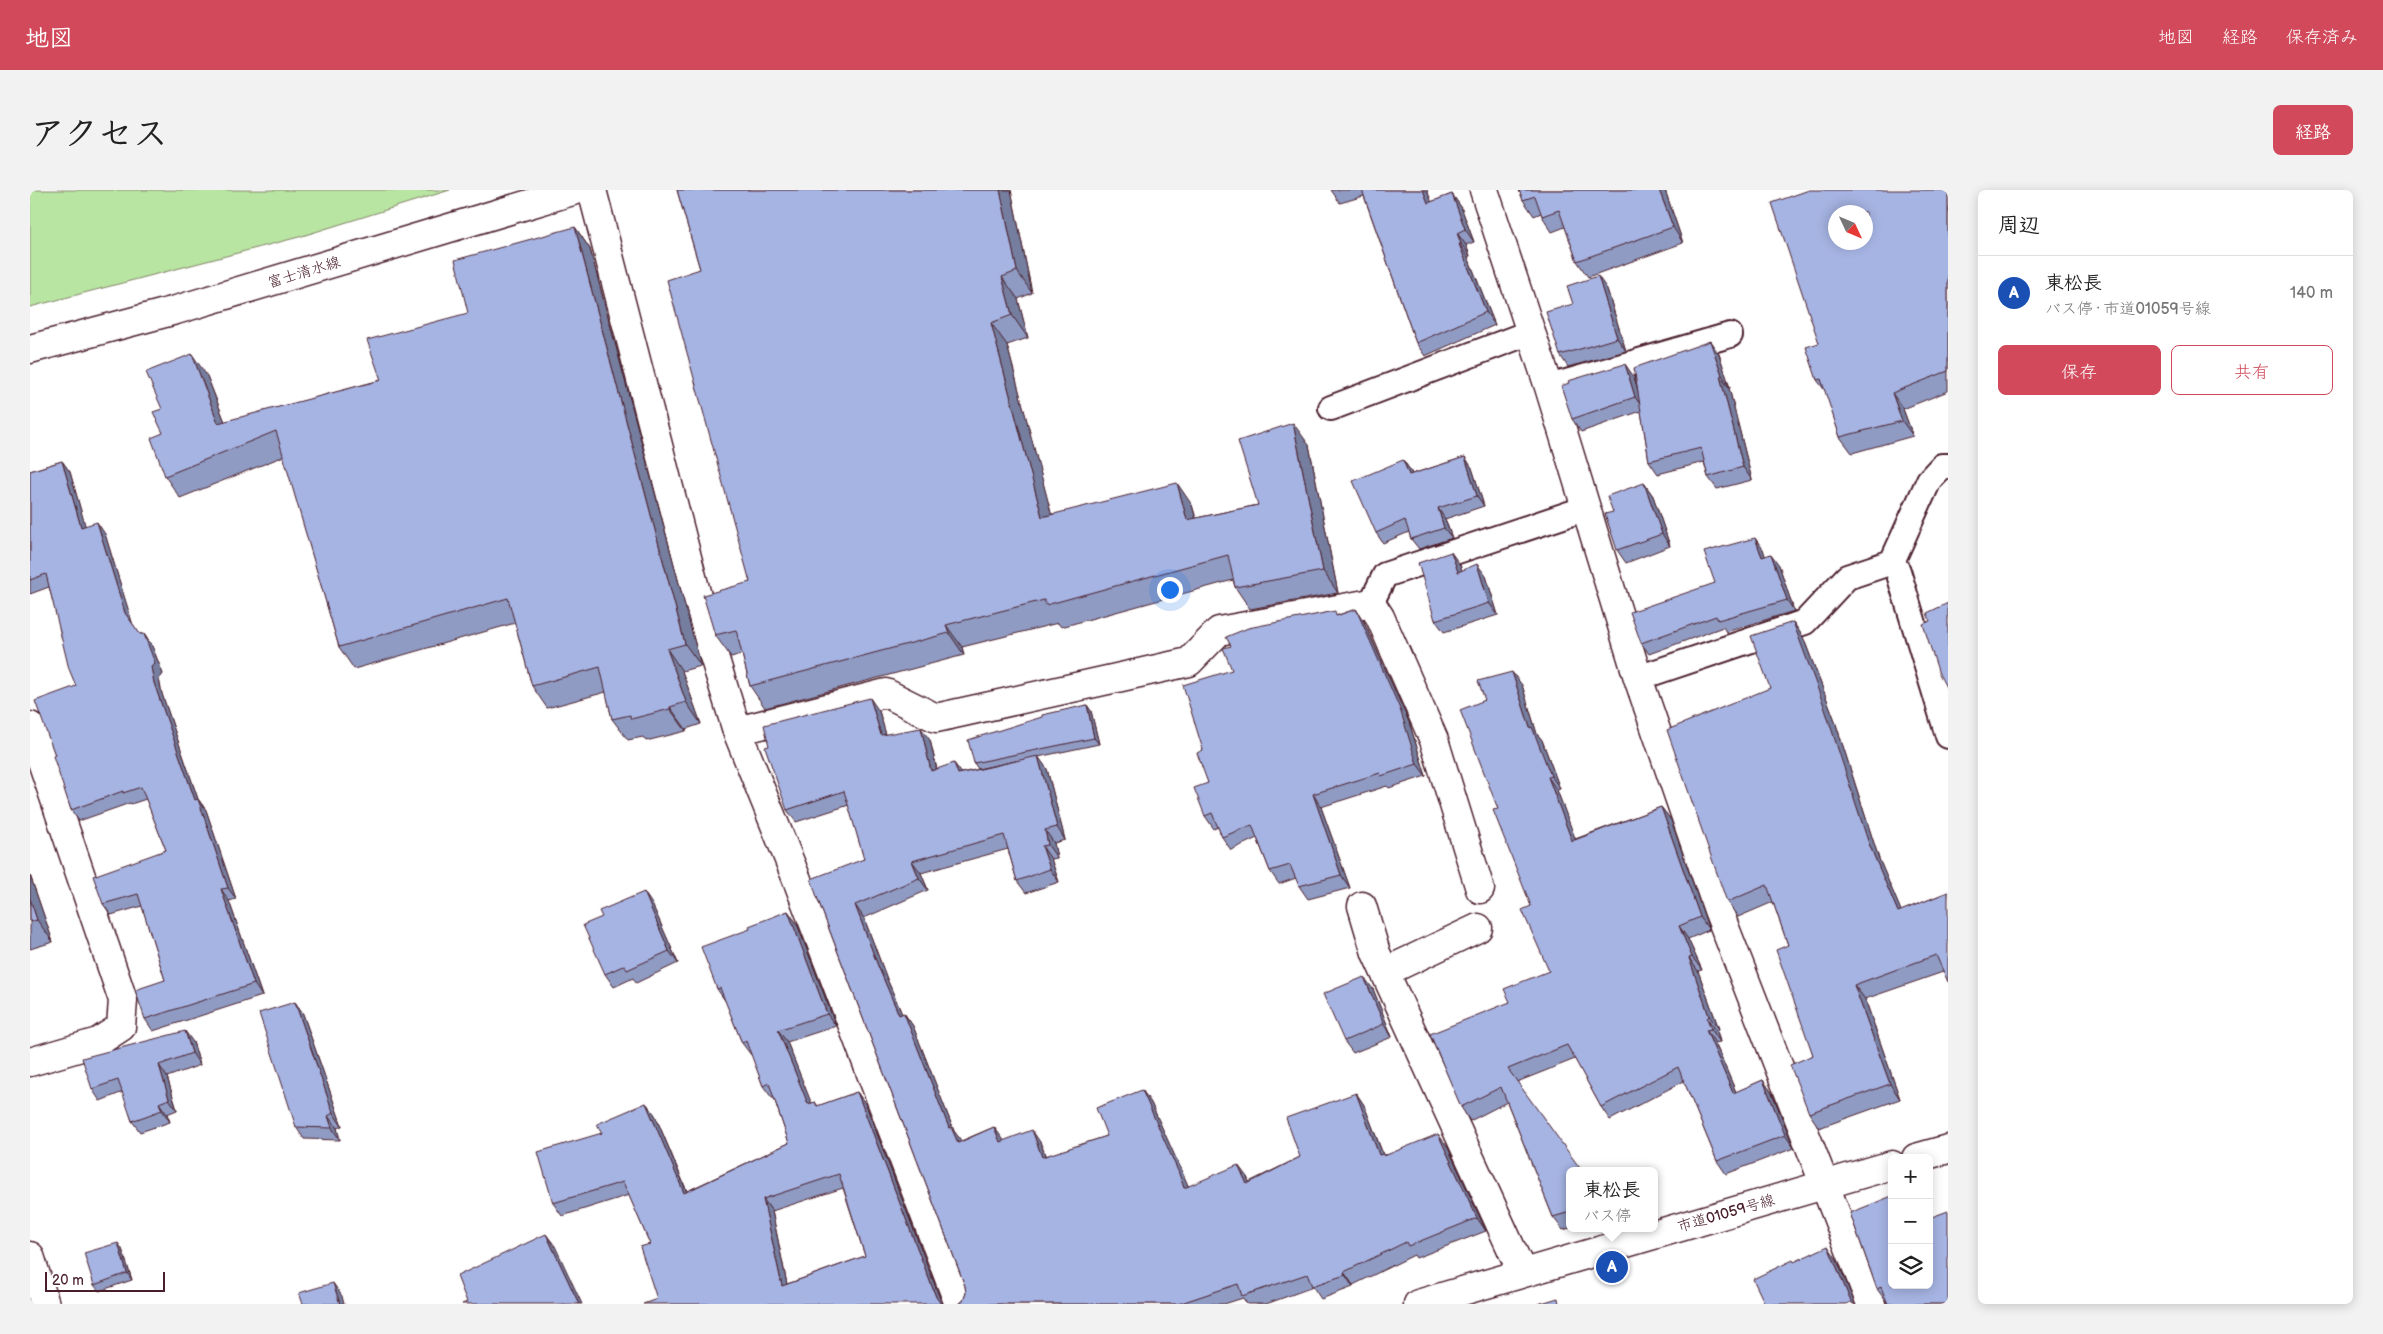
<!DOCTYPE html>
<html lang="ja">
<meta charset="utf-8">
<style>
:root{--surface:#fff;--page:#f2f2f2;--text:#222;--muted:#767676;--line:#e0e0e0;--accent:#d1495b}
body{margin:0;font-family:"Balsamiq Sans","Klee One",sans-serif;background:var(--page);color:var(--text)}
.controls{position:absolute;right:15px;bottom:15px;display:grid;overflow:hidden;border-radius:8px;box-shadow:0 2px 12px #0003}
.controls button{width:45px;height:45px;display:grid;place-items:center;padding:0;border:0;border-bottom:1px solid var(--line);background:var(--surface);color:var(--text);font:25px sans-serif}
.compass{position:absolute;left:1798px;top:15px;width:45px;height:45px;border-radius:50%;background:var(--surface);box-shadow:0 2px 12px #0003;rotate:134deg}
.scale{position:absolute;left:15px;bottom:12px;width:120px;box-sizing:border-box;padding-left:5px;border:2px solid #4a1f2b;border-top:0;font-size:14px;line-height:18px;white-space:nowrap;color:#4a1f2b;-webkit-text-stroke:4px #fff;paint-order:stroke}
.you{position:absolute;left:1139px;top:399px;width:18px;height:18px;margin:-12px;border:4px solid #fff;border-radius:50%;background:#1a73e8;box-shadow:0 0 0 8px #1a73e833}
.badge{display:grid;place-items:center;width:32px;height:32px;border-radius:50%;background:var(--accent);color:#fff;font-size:16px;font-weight:700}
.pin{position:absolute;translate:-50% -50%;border:2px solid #fff;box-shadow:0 1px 5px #0006}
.popup{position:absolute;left:1536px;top:977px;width:92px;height:65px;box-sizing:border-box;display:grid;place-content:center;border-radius:8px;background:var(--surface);filter:drop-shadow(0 1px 4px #0005);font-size:16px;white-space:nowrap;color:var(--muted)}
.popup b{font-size:19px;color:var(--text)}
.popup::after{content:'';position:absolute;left:50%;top:100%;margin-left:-10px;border:10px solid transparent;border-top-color:var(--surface)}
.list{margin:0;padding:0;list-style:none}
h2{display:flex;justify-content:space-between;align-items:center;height:65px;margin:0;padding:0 20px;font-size:21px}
h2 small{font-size:16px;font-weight:400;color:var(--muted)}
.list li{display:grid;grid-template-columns:32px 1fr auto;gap:15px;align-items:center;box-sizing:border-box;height:75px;padding:0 20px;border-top:1px solid var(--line)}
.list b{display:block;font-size:19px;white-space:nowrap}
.list p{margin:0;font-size:16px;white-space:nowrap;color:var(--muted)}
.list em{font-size:16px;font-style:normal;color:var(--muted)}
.actions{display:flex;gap:10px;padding:15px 20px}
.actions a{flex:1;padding:11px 0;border:1px solid var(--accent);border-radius:8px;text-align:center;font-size:18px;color:var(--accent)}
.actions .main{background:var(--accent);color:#fff}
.icon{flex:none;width:28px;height:28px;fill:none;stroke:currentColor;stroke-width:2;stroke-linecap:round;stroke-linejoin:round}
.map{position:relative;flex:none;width:1918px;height:1114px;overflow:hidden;border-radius:8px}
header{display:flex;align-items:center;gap:30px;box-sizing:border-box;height:70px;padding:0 25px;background:var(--accent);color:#fff}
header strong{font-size:24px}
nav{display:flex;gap:28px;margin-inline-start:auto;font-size:18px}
.intro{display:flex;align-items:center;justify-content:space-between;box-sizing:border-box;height:120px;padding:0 30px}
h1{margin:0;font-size:35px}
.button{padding:12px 22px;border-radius:8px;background:var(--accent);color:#fff;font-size:18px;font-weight:700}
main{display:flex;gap:30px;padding:0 30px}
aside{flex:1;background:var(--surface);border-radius:8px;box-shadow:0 2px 12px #0003}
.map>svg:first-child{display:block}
.green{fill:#b9e5a2;stroke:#828266}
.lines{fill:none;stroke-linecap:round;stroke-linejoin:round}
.lane-casing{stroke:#4a1f2b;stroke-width:28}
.street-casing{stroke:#4a1f2b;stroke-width:31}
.secondary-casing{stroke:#4a1f2b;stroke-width:31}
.lane{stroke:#fff;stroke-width:24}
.street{stroke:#fff;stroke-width:28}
.secondary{stroke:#fff;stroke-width:28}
.wall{fill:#8f9bc3;stroke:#4a1f2b;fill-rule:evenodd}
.shaded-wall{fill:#747e9f;stroke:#4a1f2b}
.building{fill:#a6b4e3;stroke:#4a1f2b;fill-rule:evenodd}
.labels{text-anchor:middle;stroke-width:4.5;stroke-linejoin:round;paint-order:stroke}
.street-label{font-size:15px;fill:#4a1f2b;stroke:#fff}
</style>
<header>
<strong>地図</strong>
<nav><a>地図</a><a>経路</a><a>保存済み</a></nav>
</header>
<div class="intro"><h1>アクセス</h1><a class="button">経路</a></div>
<main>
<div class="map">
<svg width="1918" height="1114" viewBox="0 0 1918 1114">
<rect width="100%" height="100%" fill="#fff"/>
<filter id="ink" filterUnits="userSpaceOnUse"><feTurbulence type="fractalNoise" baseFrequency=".02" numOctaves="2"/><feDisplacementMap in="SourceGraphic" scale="10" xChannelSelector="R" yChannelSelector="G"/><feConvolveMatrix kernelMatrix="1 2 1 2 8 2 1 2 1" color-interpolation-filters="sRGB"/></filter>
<g filter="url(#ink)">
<!-- green -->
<path class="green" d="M0 0H420L269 47 0 117Z"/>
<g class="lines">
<defs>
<g id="lane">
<path d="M1519 197 1700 145"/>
<path d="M1301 218 1501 142"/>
<path d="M1862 372 1868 381 1918 546"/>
<path d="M1341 413 1355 385 1557 318"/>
<path d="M1608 488 1775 432 1817 387 1862 372 1899 290 1912 276H1918"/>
</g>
<g id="street">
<path d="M562 0 675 437 707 541 766 687 929 1114"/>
<path d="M1454 0 1519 197 1608 488 1688 720 1841 1114"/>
<path d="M0 536 93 810 91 837 68 852 0 872"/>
<path d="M707 541 856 503 906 528 1159 472 1189 441 1341 413 1350 427 1404 550 1450 699"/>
<path d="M1332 716 1346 763 1492 1082"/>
<path d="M1355 782 1448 738"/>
<path d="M0 1066 15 1114"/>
</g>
<g id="secondary">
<path d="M0 159 146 120 546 0"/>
<path d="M1886 968 1918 959"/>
<path d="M1388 1114 1862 975"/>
</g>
</defs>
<!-- lane casing -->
<use href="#lane" class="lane-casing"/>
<!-- street casing -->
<use href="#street" class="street-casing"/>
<!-- secondary casing -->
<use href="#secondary" class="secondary-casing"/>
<!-- lane -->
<use href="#lane" class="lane"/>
<!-- street -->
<use href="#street" class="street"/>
<!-- secondary -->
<use href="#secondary" class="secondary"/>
</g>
<!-- wall -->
<g class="wall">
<path d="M647 0H981L1002 103 988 109 998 148 977 155 1021 324 1162 315 1166 328 1228 315 1279 255 1308 403 1220 419 1205 397 1203 390 1031 437 1028 433 932 457 934 465 735 518 720 496 712 464 701 467 685 445 720 392 670 79Z"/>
<path d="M1301 0H1397L1401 12 1422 4 1431 17 1444 52 1436 55 1440 66 1438 67 1465 135 1395 166 1386 153 1334 6 1310 13Z"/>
<path d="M1489 0H1635L1653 53 1558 87 1547 71 1535 37 1522 42 1512 26 1511 23 1504 26 1493 10Z"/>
<path d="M1918 0V201L1873 219 1883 246 1822 263 1810 247 1796 202 1787 190 1789 153Z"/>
<path d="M545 37 560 59 671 476 652 481 671 534 656 539V541L616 551 613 547 598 550 582 529 576 502 517 518 502 496 485 433 324 479 309 457 254 266 150 308 135 286 132 219 177 186 195 232 351 190 438 123Z"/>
<path d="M1577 99 1596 161 1538 177 1530 165 1543 114Z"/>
<path d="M1689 164 1700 198H1699L1722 290 1687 299 1678 287 1674 272 1628 284 1619 271 1611 221 1551 242 1542 229 1604 187 1608 199Z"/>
<path d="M1435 267 1442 278 1454 316 1415 329 1422 348 1389 359 1381 349 1379 342 1353 353 1346 343 1373 270 1380 280 1382 284Z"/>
<path d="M32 271 40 282 55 336 75 344 102 433 110 444H114L122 456 133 484 129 489 132 504 168 609 176 620 206 709 199 711 232 806 123 841 115 829 135 790 112 716 81 725 73 714 136 660 116 609 101 614 100 613 49 631 41 620 25 565 46 496 19 397 0 404V281Z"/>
<path d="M1614 293 1623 306 1640 356 1596 373 1587 360 1583 322Z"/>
<path d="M1733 359 1735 366 1749 375 1764 421 1696 442 1693 437 1619 464 1611 453 1685 393Z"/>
<path d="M1430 375 1432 381 1456 386 1468 425 1414 442 1405 430Z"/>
<path d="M1326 419 1334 432 1379 532 1396 586 1359 598 1357 596 1291 617 1320 698 1278 709 1269 696 1266 688 1249 694 1240 681 1227 648 1201 660 1192 647 1188 637 1184 639 1175 626 1178 593 1173 560 1202 480 1308 425Z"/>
<path d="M1763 432 1773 447 1804 528 1849 669 1871 721 1918 702 1913 782 1835 809 1870 909 1789 938 1779 923 1783 865 1758 755 1743 712 1708 727 1697 712 1740 498Z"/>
<path d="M1492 495 1507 544 1512 550 1530 599 1527 600 1545 649 1631 617 1641 630 1679 740 1658 749 1672 780 1668 781 1689 839 1687 841 1690 852 1685 853 1706 902 1733 890 1742 903 1764 958 1696 984 1687 971 1654 891 1580 930 1571 917 1545 869 1487 892 1540 981V1038L1533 1040 1523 1027 1477 912 1440 931 1431 917 1480 812 1519 781 1501 716 1468 619 1455 510Z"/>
<path d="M1057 515 1061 521 1069 554 1008 567 1017 579 1035 650 1024 653 1027 668 1021 669 1029 692 996 703 987 691 978 659 891 683 898 700 834 728 857 789 872 824 874 823 883 836 924 941 931 951 964 937 973 951 1010 952 1016 966 1077 946 1112 900 1121 913 1158 996 1217 987 1219 992 1270 967 1326 903 1334 915 1353 964 1354 965 1417 956 1456 1041 1386 1068 1384 1065 1323 1095V1097L1291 1109 1283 1097 1236 1114H1217L1213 1108 1194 1114H928L933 1111 936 1103 935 1096 788 710 834 669 819 615 766 632 757 620 849 521 856 545 900 550 907 579 931 583 986 571 948 579 944 573Z"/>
<path d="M0 685 23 752 0 759Z"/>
<path d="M622 714 648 773 606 793 603 788 584 797 575 784Z"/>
<path d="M758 721 767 734 806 836 757 852 781 913 785 912 788 916 827 902 836 915 912 1114 627 1109 620 1054 599 1005 532 1026 523 1013 572 943 616 913 625 925 657 1001 759 953 744 908H742L733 896 722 865H721L712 853 696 812 687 799 720 739ZM813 998 835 1066 757 1094 742 1021Z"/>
<path d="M1343 799 1362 847 1323 863 1314 851Z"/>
<path d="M265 812 273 824 312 936 307 938 310 950 274 949 266 937Z"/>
<path d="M163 852 170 875 137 887 147 920 137 924 140 932 110 942 102 931 93 902 70 911 62 899Z"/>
<path d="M1820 1023 1918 1114H1858L1847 1099Z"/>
<path d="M92 1059 102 1090 69 1101 64 1095Z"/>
</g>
<!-- shaded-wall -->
<g class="shaded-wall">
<path d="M970 0H981L1002 103 987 81Z"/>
<path d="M1393 0H1397L1407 26 1398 13Z"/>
<path d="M1629 0H1635L1653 53 1643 37Z"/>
<path d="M1422 4 1431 17 1444 52 1435 39Z"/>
<path d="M545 37 560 59 671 476 655 454Z"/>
<path d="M1427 43 1436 55 1440 66 1431 54Z"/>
<path d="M1429 54 1438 67 1465 135 1456 122Z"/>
<path d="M1568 86 1577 99 1596 161 1587 148Z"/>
<path d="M972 87 988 109 998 148 982 125Z"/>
<path d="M961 133 977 155 1028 349 1012 327Z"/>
<path d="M1680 151 1689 164 1700 198 1692 185Z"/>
<path d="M162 164 177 186 204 255 188 233Z"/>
<path d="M1595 174 1604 187 1614 220 1605 207Z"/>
<path d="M1690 186 1699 198 1722 290 1713 277Z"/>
<path d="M1862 203 1873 219 1883 246 1872 231Z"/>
<path d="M1263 233 1279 255 1308 403 1293 381Z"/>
<path d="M1435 267 1442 278 1454 316 1447 306Z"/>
<path d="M1373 270 1380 280 1387 296 1379 285Z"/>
<path d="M32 271 40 282 59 349 51 337Z"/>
<path d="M1147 293 1162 315 1172 352 1157 330Z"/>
<path d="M1614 293 1623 306 1640 356 1632 344Z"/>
<path d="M1408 318 1415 329 1422 348 1414 338Z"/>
<path d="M67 332 75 344 103 435 95 423Z"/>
<path d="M1725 348 1733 359 1739 378 1732 367Z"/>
<path d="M1421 362 1430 375 1437 395 1428 382Z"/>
<path d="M1741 364 1749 375 1764 421 1757 410Z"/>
<path d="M1447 374 1456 386 1468 425 1459 413Z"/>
<path d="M1326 419 1334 432 1379 532 1396 586 1387 574Z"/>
<path d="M1763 432 1773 447 1804 528 1849 669 1878 737 1868 722 1839 654Z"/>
<path d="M916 435 932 457 934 465 919 443Z"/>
<path d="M114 444 122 456 133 484 129 489 132 504 172 621 165 610 124 493Z"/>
<path d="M637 459 652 481 671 534 656 512Z"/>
<path d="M1482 482 1492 495 1507 544 1512 550 1530 599 1521 586 1500 538Z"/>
<path d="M840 508 849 521 860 558 851 545Z"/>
<path d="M1057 515 1061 521 1069 554 1064 548Z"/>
<path d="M640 517 656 539V541L640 519Z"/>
<path d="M891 538 900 550 910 594 901 581Z"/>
<path d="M1008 566 1017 579 1035 650 1027 637Z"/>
<path d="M924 573 933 585 928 584Z"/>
<path d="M1518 587 1527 600 1551 664 1542 651Z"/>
<path d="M1283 604 1291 617 1320 698 1311 685Z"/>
<path d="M168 609 176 620 206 709 198 698Z"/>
<path d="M1631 617 1641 630 1679 740 1670 727Z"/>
<path d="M1015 640 1024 653 1027 668 1018 655Z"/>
<path d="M1012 656 1021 669 1029 692 1020 679Z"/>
<path d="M882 671 891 683 898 700 889 688Z"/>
<path d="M0 685 23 752 7 730 0 709Z"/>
<path d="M191 699 199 711 232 806 224 794Z"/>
<path d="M614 702 622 714 648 773 639 761Z"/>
<path d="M825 715 834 728 857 789 878 838 869 825 848 776Z"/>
<path d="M758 721 767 734 806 836 797 824Z"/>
<path d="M1649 736 1658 749 1672 780 1662 767Z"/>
<path d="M1659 768 1668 781 1689 839 1679 826Z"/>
<path d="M1334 787 1343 799 1362 847 1354 834Z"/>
<path d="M1824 795 1835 809 1870 909 1860 894Z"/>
<path d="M265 812 273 824 312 936 303 923Z"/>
<path d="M874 823 883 836 924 941 930 949 937 965 919 938Z"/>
<path d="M1677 828 1687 841 1690 852 1681 839Z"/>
<path d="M748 840 757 852 787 927 778 914Z"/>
<path d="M1676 840 1685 853 1712 916 1703 903Z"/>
<path d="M155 841 163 852 170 875 162 863Z"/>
<path d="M129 875 137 887 147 920 139 909Z"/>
<path d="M1733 890 1742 903 1764 958 1755 945Z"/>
<path d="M1112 900 1121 913 1157 993 1163 1011 1154 998Z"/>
<path d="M827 902 836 915 912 1114H910L906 1107Z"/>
<path d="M1326 903 1334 915 1358 978 1349 965Z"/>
<path d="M129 913 137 924 140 932 132 920Z"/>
<path d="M616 913 625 925 662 1015 654 1003Z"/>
<path d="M298 926 307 938 310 950 302 938Z"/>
<path d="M964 937 973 949 979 965 970 952Z"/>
<path d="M1002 940 1010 952 1021 980 1012 967Z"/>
<path d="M1408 944 1417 956 1456 1041 1447 1028Z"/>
<path d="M1208 975 1217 987 1225 1006 1217 994Z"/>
<path d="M733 1009 742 1021 760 1109 752 1096Z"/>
<path d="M516 1044 525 1056 552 1114H549Z"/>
<path d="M88 1053 92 1059 102 1090 97 1083Z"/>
<path d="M1798 1056 1806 1068 1825 1114H1823L1821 1112Z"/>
<path d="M1314 1082 1323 1095V1097L1315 1085Z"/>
<path d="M303 1093 312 1106 314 1114H310Z"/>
</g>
<!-- building -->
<g class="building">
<path d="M647 0H970L987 81 972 87 982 125 961 133 1012 327 1147 293 1157 330 1228 315 1208 251 1263 233 1293 381 1205 397 1198 365 1016 415 1014 410 916 435 919 443 720 496 706 440 685 445 673 405 720 392 637 90 670 79Z"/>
<path d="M1332 0H1393L1398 13 1422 4 1435 39 1427 43 1431 54H1429L1456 122 1386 153Z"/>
<path d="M1489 0H1629L1643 37 1547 71 1529 20 1512 26 1505 6 1493 10Z"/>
<path d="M1779 0H1918V181L1862 203 1872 231 1810 247 1791 189 1787 190 1776 157 1789 153 1742 13ZM1806 22H1836V52H1806Z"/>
<path d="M545 37 655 454 637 459 656 512 640 517V519L601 529 600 525 582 529 570 477 502 496 478 408 309 457 246 241 135 286 121 248 133 243 123 222 132 219 116 182 162 164 188 233 351 190 337 150 438 123 425 70Z"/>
<path d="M1568 86 1587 148 1530 165 1516 122 1543 114 1537 96Z"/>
<path d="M1680 151 1692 185 1690 186 1713 277 1678 287 1671 258 1619 271 1604 178Z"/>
<path d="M1595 174 1605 207 1542 229 1531 196 1539 193 1538 191Z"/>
<path d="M1435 267 1447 306 1408 318 1414 338 1381 349 1375 330 1346 343 1323 291 1373 270 1379 285Z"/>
<path d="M32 271 51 337 67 332 95 423 110 444H114L125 473 121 477 124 493 165 610 168 609 198 698 191 699 224 794 115 829 105 800 135 790 108 704 73 714 63 686 136 660 111 597 93 603V601L41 620 23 566 25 565 5 511 46 496 39 479 16 384 0 390V281Z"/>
<path d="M1614 293 1632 344 1587 360 1575 324 1583 322 1577 306Z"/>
<path d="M1725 348 1732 367 1741 364 1757 410 1688 430 1686 426 1611 453 1600 422 1685 393 1674 362Z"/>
<path d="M1421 362 1428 382 1447 374 1459 413 1405 430 1388 373Z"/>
<path d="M1918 413V498L1917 499 1909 484 1893 434 1900 431 1897 423Z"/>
<path d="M1326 419 1370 519 1387 574 1351 586 1350 583 1283 604 1311 685 1269 696 1260 675 1240 681 1222 635 1192 647 1182 623 1175 626 1164 598 1178 593 1167 563 1173 560 1153 495 1202 480 1193 458 1201 456 1196 447 1218 438 1305 421 1306 426Z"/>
<path d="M1763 432 1793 513 1839 654 1868 722 1918 702V792L1906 765 1824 795 1860 894 1779 923 1760 875 1783 865 1746 760 1758 755 1737 695 1697 712 1637 540 1740 498 1721 446Z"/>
<path d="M1482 482 1500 538 1502 537 1521 586 1518 587 1542 651 1631 617 1670 727 1649 736 1662 767 1659 768 1679 826 1677 828 1681 839 1676 840 1703 903 1733 890 1755 945 1687 971 1648 877 1571 917 1537 855 1478 879 1552 981H1540V1022L1523 1027 1471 897 1431 917 1400 844 1480 812 1474 799 1519 781 1492 720 1501 716 1463 620 1468 619 1430 520 1455 510 1448 491Z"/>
<path d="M840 508 851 545 891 538 901 581 924 573 928 584 1008 566 1027 637 1015 640 1018 655 1012 656 1020 679 987 691 974 645 882 671 889 688 825 715 848 776 869 825 874 823 919 938 921 937 928 953 964 937 970 952 1002 940 1012 967 1077 946 1066 918 1112 900 1148 981 1154 998 1208 975 1217 994 1270 967 1256 928 1326 903 1349 965 1353 964 1354 966 1408 944 1447 1028 1378 1056 1376 1052 1314 1082 1315 1085 1282 1096 1277 1084 1212 1106 1208 1094 1148 1114H928L933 1111 936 1103 935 1096 788 710 781 689 834 669 814 601 757 620 735 557 739 556 734 535Z"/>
<path d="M1057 515 1064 548 944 573 938 550 1012 527V525Z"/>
<path d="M614 702 639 761 597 780 595 775 575 784 553 735 572 727 569 721Z"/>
<path d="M0 709 7 730 0 732Z"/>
<path d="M758 721 797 824 748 840 778 914 785 912 787 916 827 902 906 1107 911 1114H613L627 1109 610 1057 620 1054 593 992 523 1013 508 962 572 943 567 934 616 913 654 1003 759 953 739 893 733 896 716 851 712 853 690 798 687 799 671 757 720 739 719 736ZM809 984 835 1066 752 1096 733 1009Z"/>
<path d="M1334 787 1354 834 1314 851 1293 804Z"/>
<path d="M265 812 303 923 298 926 302 938 266 937 229 823Z"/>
<path d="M155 841 162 863 129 875 139 909 129 913 132 920 102 931 88 890 62 899 52 868Z"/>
<path d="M1862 1006V1095H1899V1028L1918 1021V1114H1871L1870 1113 1869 1114H1858L1851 1097 1847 1099 1820 1023Z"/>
<path d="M516 1044 549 1114H432L437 1112 427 1086Z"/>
<path d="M88 1053 97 1083 64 1095 54 1063Z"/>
<path d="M1798 1056 1821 1112 1816 1114H1735L1723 1089 1763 1070 1764 1072Z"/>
<path d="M303 1093 310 1114H273L269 1103Z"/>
<path d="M1528 1108 1529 1114H1508Z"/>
</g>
</g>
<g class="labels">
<!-- street labels -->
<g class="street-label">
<text transform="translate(274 82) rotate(-17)" y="5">富士清水線</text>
<text transform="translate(1696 1023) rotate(-16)" y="5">市道01059号線</text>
</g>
</g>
</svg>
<div class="controls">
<button>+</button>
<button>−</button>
<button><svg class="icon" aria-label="layers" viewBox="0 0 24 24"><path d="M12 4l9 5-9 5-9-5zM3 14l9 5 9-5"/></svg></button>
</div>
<svg class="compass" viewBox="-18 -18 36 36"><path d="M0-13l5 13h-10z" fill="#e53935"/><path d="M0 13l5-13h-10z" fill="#767676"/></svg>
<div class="scale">20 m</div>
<div class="you"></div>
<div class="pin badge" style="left:1582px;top:1077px;background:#1a4fb4">A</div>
<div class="popup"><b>東松長</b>バス停</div>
</div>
<aside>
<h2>周辺<small></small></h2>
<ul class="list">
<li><span class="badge" style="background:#1a4fb4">A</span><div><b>東松長</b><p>バス停 · 市道01059号線</p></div><em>140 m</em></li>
</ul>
<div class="actions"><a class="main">保存</a><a>共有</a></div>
</aside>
</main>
